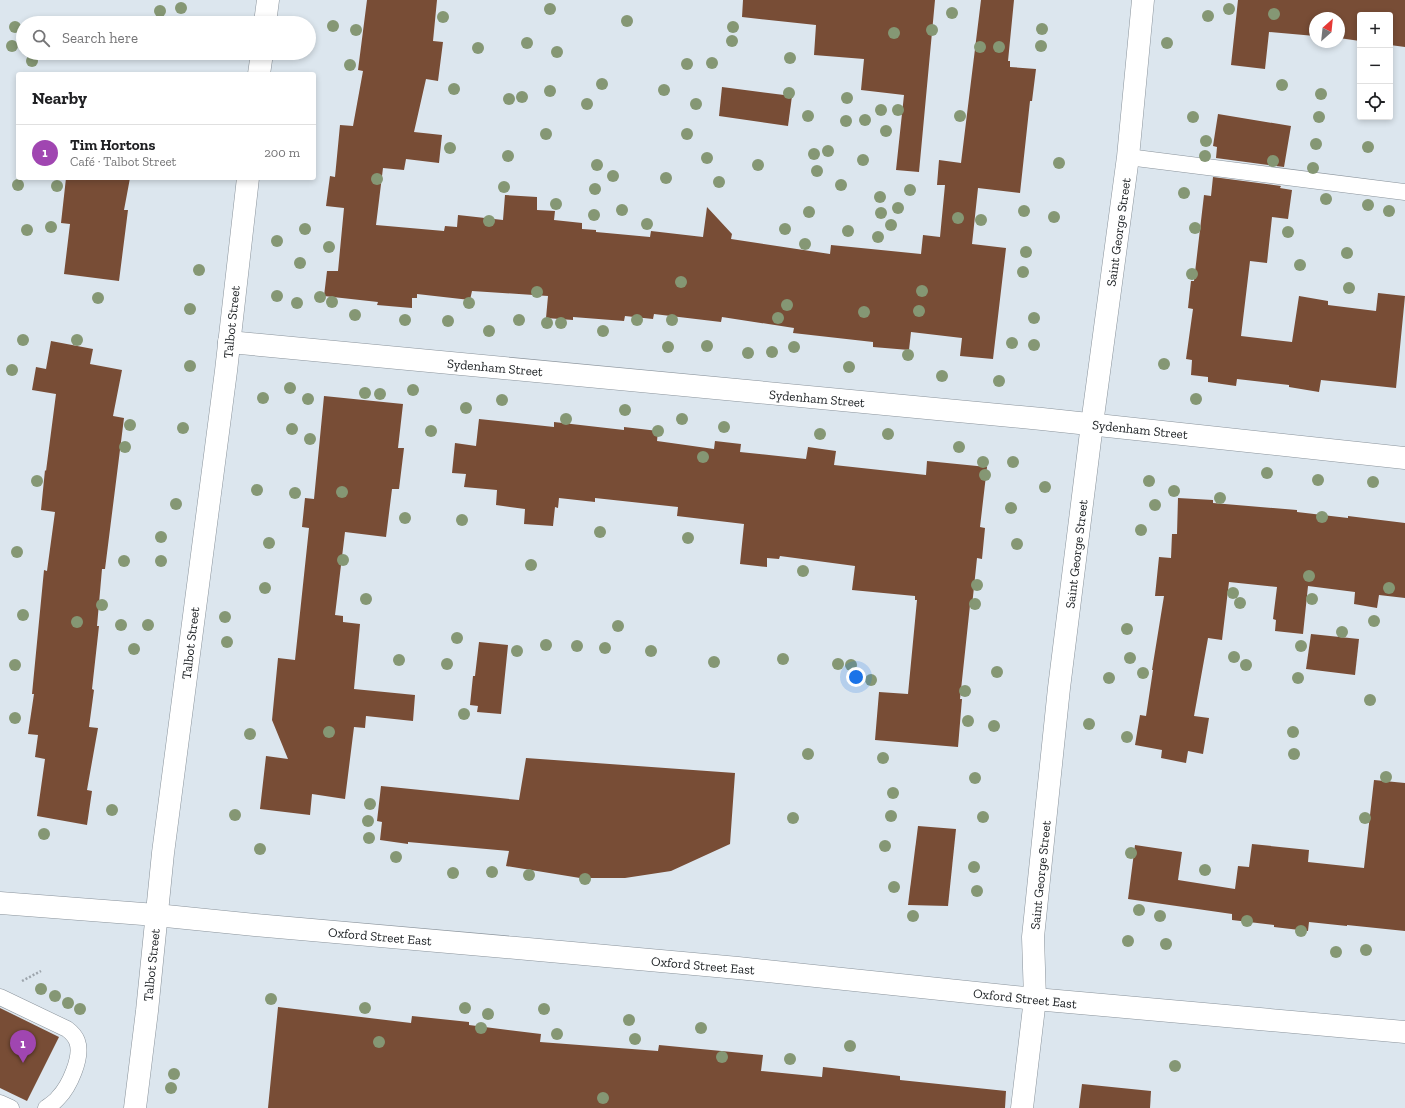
<!DOCTYPE html>
<meta charset="utf-8">
<style>
:root{--surface:#fff;--page:#f2f2f2;--text:#202124;--muted:#757577;--line:#e0e0e0;--accent:#a046b1}
body{margin:0;font-family:"Zilla Slab",serif;background:var(--page);color:var(--text)}
.controls{position:absolute;right:12px;top:12px;display:grid;overflow:hidden;border-radius:4px;box-shadow:0 2px 6px #0003}
.controls button{width:36px;height:36px;display:grid;place-items:center;padding:0;border:0;border-bottom:1px solid var(--line);background:var(--surface);color:var(--text);font:20px sans-serif}
.compass{position:absolute;left:1309px;top:12px;width:36px;height:36px;border-radius:50%;background:var(--surface);box-shadow:0 2px 6px #0003;rotate:27deg}
.you{position:absolute;left:856px;top:677px;width:14px;height:14px;margin:-10px;border:3px solid #fff;border-radius:50%;background:#1a73e8;box-shadow:0 0 0 6px #1a73e833}
.badge{display:grid;place-items:center;width:26px;height:26px;border-radius:50%;background:var(--accent);color:#fff;font-size:13px;font-weight:700}
.pin{position:absolute;translate:-50% -33px;filter:drop-shadow(0 1px 2px #0008)}
.pin::after{content:'';position:absolute;top:21px;width:14px;height:12px;background:inherit;clip-path:polygon(0 0,100% 0,50% 100%)}
.list{margin:0;padding:0;list-style:none}
h2{display:flex;justify-content:space-between;align-items:center;height:52px;margin:0;padding:0 16px;font-size:17px}
h2 small{font-size:13px;font-weight:400;color:var(--muted)}
.list li{display:grid;grid-template-columns:26px 1fr auto;gap:12px;align-items:center;box-sizing:border-box;height:56px;padding:0 16px;border-top:1px solid var(--line)}
.list b{display:block;font-size:15px;white-space:nowrap}
.list p{margin:0;font-size:13px;white-space:nowrap;color:var(--muted)}
.list em{font-size:13px;font-style:normal;color:var(--muted)}
.icon{flex:none;width:22px;height:22px;fill:none;stroke:currentColor;stroke-width:2;stroke-linecap:round;stroke-linejoin:round}
.map{position:relative;flex:none;width:1405px;height:1108px;overflow:hidden}
.search{position:absolute;background:var(--surface);box-shadow:0 2px 6px #0003;left:16px;top:16px;width:300px;height:44px;display:flex;align-items:center;gap:10px;box-sizing:border-box;padding:0 14px;border-radius:22px;color:var(--muted);font-size:15px}
.panel{position:absolute;background:var(--surface);box-shadow:0 2px 6px #0003;left:16px;top:72px;width:300px;height:108px;border-radius:4px}
.map>svg:first-child{display:block}
.building{fill:#784d36}
.lines{fill:none;stroke-linecap:round;stroke-linejoin:round}
.service-casing{stroke:#8a939b;stroke-width:17}
.minor-casing{stroke:#8a939b;stroke-width:23}
.tertiary-casing{stroke:#8a939b;stroke-width:23}
.secondary-casing{stroke:#8a939b;stroke-width:23}
.path{stroke:#9da5ac;stroke-width:2.5;stroke-dasharray:2 2;stroke-linecap:butt}
.service{stroke:#fff;stroke-width:16}
.minor{stroke:#fff;stroke-width:22}
.tertiary{stroke:#fff;stroke-width:22}
.secondary{stroke:#fff;stroke-width:22}
.tree{fill:#859774}
.labels{text-anchor:middle;stroke-width:4;stroke-linejoin:round;paint-order:stroke}
.street-label{font-size:13px;fill:#1a1e21;stroke:#fff}
</style>
<div class="map">
<svg width="1405" height="1108" viewBox="0 0 1405 1108">
<rect width="100%" height="100%" fill="#dce6ee"/>
<!-- building -->
<g class="building">
<path d="M367 0H437L433 41 443 42 438 81 426 79 414 132 442 135 439 163 406 159 404 170 383 168 376 225 444 231 445 226 457 227 458 215 503 220 505 195 537 197V210L555 211 554 220 582 223V229L596 230V232L650 237 651 231 703 237 707 207 732 234 731 239 830 254 831 245 921 254 923 235 940 237 945 185H937L939 160 961 163 981 0H1014L1008 61H1010V67L1036 69 1032 101H1030L1020 193 978 188 972 244 1006 248 993 359 960 356 962 338 911 332 909 350 873 347V342L793 333 794 328 722 317 721 322 654 314 653 319 625 316 624 321 573 317V320L546 318 548 296 472 291 470 300 417 294V298H412V308L377 305 378 302 324 296 327 271H338L344 208 326 206 330 176 335 177 340 125 353 126 363 71 358 70Z"/>
<path d="M743 0H935L919 172 896 170 904 95 861 90 864 59 814 55 816 25 742 17Z"/>
<path d="M1238 0H1405V47L1390 45V15H1360V41L1339 38V18H1315V36L1269 32 1265 69 1231 65Z"/>
<path d="M722 87 792 96 788 126 719 116Z"/>
<path d="M1218 114 1291 126 1284 167 1216 158 1217 147 1213 146Z"/>
<path d="M1213 177 1281 186 1280 188 1292 190 1288 219 1272 217 1267 263 1250 261 1241 336 1292 342 1299 296 1328 301V305L1376 311 1378 293 1405 296 1396 388 1321 380 1319 392 1289 387V385L1237 379 1236 386 1208 382V377L1191 375 1192 360 1186 359 1193 309 1188 308 1191 281H1194L1204 195 1211 196Z"/>
<path d="M66 178H130L124 210H128L119 281 64 274 70 224 61 223Z"/>
<path d="M51 341 93 349 90 364 122 370 113 416 124 418 105 569H102L97 626H99L92 689 94 690 89 727 98 728 87 790 92 791 87 825 37 816 45 759 35 757 38 735 28 734 34 694H32L44 570 47 571 55 512 41 510 45 470 46 471 56 394 32 390 36 367 46 369Z"/>
<path d="M324 396 403 404 398 448H404L399 489H392L386 537 345 532 335 615 343 616V622L360 624 354 689 415 695 413 721 366 716 365 728 354 727 345 799 312 794 310 815 260 809 266 756 288 759 272 720 278 658 295 660 309 528 302 527 305 498 314 499Z"/>
<path d="M479 419 554 427V422L624 430V427L658 431 657 441 714 449 715 441 741 444 740 452 806 459 808 447 836 451 834 465 926 475 927 461 987 467 980 527 985 528 982 559 977 558 972 606 970 605 960 699H962L958 747 875 740 879 692 908 694 917 600H915V596L852 590 855 566 780 556 779 559 767 558V567L740 564 744 524 677 516 678 507 595 498V502L559 498 558 508 555 507 553 526 524 524 525 509 496 505 497 490 464 487 466 474 452 473 455 443 476 446Z"/>
<path d="M1178 498 1213 500V503L1297 510V512L1348 518V516L1405 523V598L1379 595 1377 608 1354 604 1355 592 1308 586 1303 634 1275 631 1276 620 1273 619 1277 587 1229 582 1222 640 1208 638 1194 716 1209 718 1203 754 1188 751 1186 763 1161 758 1162 750 1135 745 1140 715 1146 716 1153 670H1152L1164 596H1155L1159 557 1171 558 1172 534H1177Z"/>
<path d="M1311 634 1359 639 1355 675 1306 669Z"/>
<path d="M479 642 508 645 501 714 477 712 478 706 470 705 473 676H475Z"/>
<path d="M526 758 735 773 730 844 671 871 625 878H580L506 866 509 851 408 842V844L380 840 382 822 377 821 381 786 519 800Z"/>
<path d="M1374 780 1405 783V931L1347 925V926L1309 922 1308 931 1274 927V925L1232 920V914L1128 899 1135 845 1182 852 1178 880 1235 889 1238 866 1249 867 1252 844 1309 850 1308 862 1364 868Z"/>
<path d="M918 826 956 829 948 906 908 905Z"/>
<path d="M278 1007 411 1023 412 1016 469 1022V1025L541 1034 540 1042 658 1051 659 1045 763 1055 761 1071 822 1077 823 1067 900 1076V1080L1006 1091 1005 1108H268Z"/>
<path d="M0 1008 59 1037 27 1101 0 1088Z"/>
<path d="M1082 1084 1151 1091 1150 1108H1079Z"/>
</g>
<g class="lines">
<defs>
<g id="service">
<path d="M1128 157 1405 192"/>
<path d="M0 997 67 1029C71 1032 75 1036 77 1041 83 1057 69 1087 58 1098 55 1102 50 1105 46 1108"/>
<path d="M0 1103 11 1108"/>
</g>
<g id="minor">
<path d="M229 342 1042 419 1405 458"/>
<path d="M1022 1108 1035 999 1033 937 1059 688 1092 424 1128 157 1143 0"/>
</g>
<g id="tertiary">
<path d="M265 23 268 0"/>
<path d="M259 74 262 53"/>
<path d="M135 1108 147 1011 163 853 226 371 248 178"/>
</g>
<path id="secondary" d="M0 903 156 915 255 925 528 949 738 968 1035 999 1405 1032"/>
</defs>
<!-- service casing -->
<use href="#service" class="service-casing"/>
<!-- minor casing -->
<use href="#minor" class="minor-casing"/>
<!-- tertiary casing -->
<use href="#tertiary" class="tertiary-casing"/>
<!-- secondary casing -->
<use href="#secondary" class="secondary-casing"/>
<!-- path -->
<path class="path" d="M22 981 41 971"/>
<!-- service -->
<use href="#service" class="service"/>
<!-- minor -->
<use href="#minor" class="minor"/>
<!-- tertiary -->
<use href="#tertiary" class="tertiary"/>
<!-- secondary -->
<use href="#secondary" class="secondary"/>
</g>
<!-- trees -->
<g class="tree">
<circle cx="181" cy="8" r="6"/>
<circle cx="550" cy="9" r="6"/>
<circle cx="1229" cy="9" r="6"/>
<circle cx="160" cy="11" r="6"/>
<circle cx="952" cy="13" r="6"/>
<circle cx="1274" cy="14" r="6"/>
<circle cx="1208" cy="16" r="6"/>
<circle cx="443" cy="17" r="6"/>
<circle cx="627" cy="21" r="6"/>
<circle cx="333" cy="26" r="6"/>
<circle cx="15" cy="27" r="6"/>
<circle cx="733" cy="27" r="6"/>
<circle cx="1042" cy="29" r="6"/>
<circle cx="356" cy="30" r="6"/>
<circle cx="932" cy="30" r="6"/>
<circle cx="894" cy="33" r="6"/>
<circle cx="732" cy="41" r="6"/>
<circle cx="527" cy="43" r="6"/>
<circle cx="1167" cy="43" r="6"/>
<circle cx="12" cy="46" r="6"/>
<circle cx="1041" cy="46" r="6"/>
<circle cx="980" cy="47" r="6"/>
<circle cx="999" cy="47" r="6"/>
<circle cx="478" cy="48" r="6"/>
<circle cx="557" cy="52" r="6"/>
<circle cx="790" cy="58" r="6"/>
<circle cx="32" cy="61" r="6"/>
<circle cx="712" cy="63" r="6"/>
<circle cx="687" cy="64" r="6"/>
<circle cx="350" cy="65" r="6"/>
<circle cx="602" cy="84" r="6"/>
<circle cx="1282" cy="85" r="6"/>
<circle cx="454" cy="89" r="6"/>
<circle cx="664" cy="90" r="6"/>
<circle cx="550" cy="91" r="6"/>
<circle cx="789" cy="93" r="6"/>
<circle cx="1321" cy="94" r="6"/>
<circle cx="522" cy="97" r="6"/>
<circle cx="847" cy="98" r="6"/>
<circle cx="509" cy="99" r="6"/>
<circle cx="587" cy="104" r="6"/>
<circle cx="696" cy="104" r="6"/>
<circle cx="881" cy="110" r="6"/>
<circle cx="898" cy="110" r="6"/>
<circle cx="808" cy="116" r="6"/>
<circle cx="960" cy="116" r="6"/>
<circle cx="1193" cy="117" r="6"/>
<circle cx="1319" cy="117" r="6"/>
<circle cx="865" cy="120" r="6"/>
<circle cx="846" cy="121" r="6"/>
<circle cx="886" cy="131" r="6"/>
<circle cx="546" cy="134" r="6"/>
<circle cx="687" cy="134" r="6"/>
<circle cx="1206" cy="141" r="6"/>
<circle cx="1316" cy="144" r="6"/>
<circle cx="1368" cy="147" r="6"/>
<circle cx="450" cy="148" r="6"/>
<circle cx="828" cy="151" r="6"/>
<circle cx="814" cy="154" r="6"/>
<circle cx="508" cy="156" r="6"/>
<circle cx="1205" cy="156" r="6"/>
<circle cx="707" cy="158" r="6"/>
<circle cx="863" cy="160" r="6"/>
<circle cx="1273" cy="161" r="6"/>
<circle cx="1059" cy="163" r="6"/>
<circle cx="597" cy="165" r="6"/>
<circle cx="758" cy="165" r="6"/>
<circle cx="1313" cy="168" r="6"/>
<circle cx="817" cy="171" r="6"/>
<circle cx="613" cy="176" r="6"/>
<circle cx="666" cy="178" r="6"/>
<circle cx="377" cy="179" r="6"/>
<circle cx="719" cy="182" r="6"/>
<circle cx="18" cy="185" r="6"/>
<circle cx="841" cy="185" r="6"/>
<circle cx="57" cy="186" r="6"/>
<circle cx="504" cy="187" r="6"/>
<circle cx="595" cy="189" r="6"/>
<circle cx="910" cy="190" r="6"/>
<circle cx="1184" cy="193" r="6"/>
<circle cx="880" cy="197" r="6"/>
<circle cx="1326" cy="199" r="6"/>
<circle cx="556" cy="204" r="6"/>
<circle cx="1368" cy="205" r="6"/>
<circle cx="898" cy="208" r="6"/>
<circle cx="622" cy="210" r="6"/>
<circle cx="1024" cy="211" r="6"/>
<circle cx="1389" cy="211" r="6"/>
<circle cx="809" cy="212" r="6"/>
<circle cx="881" cy="213" r="6"/>
<circle cx="594" cy="215" r="6"/>
<circle cx="1054" cy="217" r="6"/>
<circle cx="958" cy="218" r="6"/>
<circle cx="981" cy="220" r="6"/>
<circle cx="489" cy="221" r="6"/>
<circle cx="647" cy="224" r="6"/>
<circle cx="891" cy="225" r="6"/>
<circle cx="51" cy="227" r="6"/>
<circle cx="1195" cy="228" r="6"/>
<circle cx="305" cy="229" r="6"/>
<circle cx="785" cy="229" r="6"/>
<circle cx="27" cy="230" r="6"/>
<circle cx="848" cy="231" r="6"/>
<circle cx="1288" cy="232" r="6"/>
<circle cx="878" cy="237" r="6"/>
<circle cx="277" cy="241" r="6"/>
<circle cx="805" cy="244" r="6"/>
<circle cx="329" cy="247" r="6"/>
<circle cx="1026" cy="252" r="6"/>
<circle cx="1347" cy="253" r="6"/>
<circle cx="300" cy="263" r="6"/>
<circle cx="1300" cy="265" r="6"/>
<circle cx="199" cy="270" r="6"/>
<circle cx="1023" cy="272" r="6"/>
<circle cx="1192" cy="274" r="6"/>
<circle cx="681" cy="282" r="6"/>
<circle cx="1349" cy="288" r="6"/>
<circle cx="922" cy="291" r="6"/>
<circle cx="537" cy="292" r="6"/>
<circle cx="277" cy="296" r="6"/>
<circle cx="320" cy="297" r="6"/>
<circle cx="98" cy="298" r="6"/>
<circle cx="332" cy="302" r="6"/>
<circle cx="297" cy="303" r="6"/>
<circle cx="469" cy="303" r="6"/>
<circle cx="787" cy="305" r="6"/>
<circle cx="190" cy="309" r="6"/>
<circle cx="919" cy="311" r="6"/>
<circle cx="864" cy="312" r="6"/>
<circle cx="355" cy="315" r="6"/>
<circle cx="778" cy="318" r="6"/>
<circle cx="1034" cy="318" r="6"/>
<circle cx="405" cy="320" r="6"/>
<circle cx="519" cy="320" r="6"/>
<circle cx="637" cy="320" r="6"/>
<circle cx="672" cy="320" r="6"/>
<circle cx="448" cy="321" r="6"/>
<circle cx="547" cy="323" r="6"/>
<circle cx="561" cy="323" r="6"/>
<circle cx="489" cy="331" r="6"/>
<circle cx="603" cy="331" r="6"/>
<circle cx="23" cy="340" r="6"/>
<circle cx="77" cy="340" r="6"/>
<circle cx="1012" cy="343" r="6"/>
<circle cx="1034" cy="345" r="6"/>
<circle cx="707" cy="346" r="6"/>
<circle cx="668" cy="347" r="6"/>
<circle cx="794" cy="347" r="6"/>
<circle cx="772" cy="352" r="6"/>
<circle cx="748" cy="353" r="6"/>
<circle cx="908" cy="355" r="6"/>
<circle cx="1164" cy="364" r="6"/>
<circle cx="190" cy="366" r="6"/>
<circle cx="849" cy="367" r="6"/>
<circle cx="12" cy="370" r="6"/>
<circle cx="942" cy="376" r="6"/>
<circle cx="999" cy="381" r="6"/>
<circle cx="290" cy="388" r="6"/>
<circle cx="413" cy="390" r="6"/>
<circle cx="365" cy="393" r="6"/>
<circle cx="380" cy="394" r="6"/>
<circle cx="263" cy="398" r="6"/>
<circle cx="308" cy="399" r="6"/>
<circle cx="1196" cy="399" r="6"/>
<circle cx="502" cy="400" r="6"/>
<circle cx="466" cy="408" r="6"/>
<circle cx="625" cy="410" r="6"/>
<circle cx="566" cy="419" r="6"/>
<circle cx="682" cy="419" r="6"/>
<circle cx="130" cy="425" r="6"/>
<circle cx="724" cy="427" r="6"/>
<circle cx="183" cy="428" r="6"/>
<circle cx="292" cy="429" r="6"/>
<circle cx="431" cy="431" r="6"/>
<circle cx="658" cy="431" r="6"/>
<circle cx="820" cy="434" r="6"/>
<circle cx="888" cy="434" r="6"/>
<circle cx="310" cy="439" r="6"/>
<circle cx="125" cy="447" r="6"/>
<circle cx="959" cy="447" r="6"/>
<circle cx="703" cy="457" r="6"/>
<circle cx="983" cy="462" r="6"/>
<circle cx="1013" cy="462" r="6"/>
<circle cx="1267" cy="473" r="6"/>
<circle cx="985" cy="475" r="6"/>
<circle cx="1318" cy="480" r="6"/>
<circle cx="37" cy="481" r="6"/>
<circle cx="1149" cy="481" r="6"/>
<circle cx="1373" cy="482" r="6"/>
<circle cx="1045" cy="487" r="6"/>
<circle cx="257" cy="490" r="6"/>
<circle cx="1174" cy="491" r="6"/>
<circle cx="342" cy="492" r="6"/>
<circle cx="295" cy="493" r="6"/>
<circle cx="1220" cy="498" r="6"/>
<circle cx="176" cy="504" r="6"/>
<circle cx="1155" cy="505" r="6"/>
<circle cx="1011" cy="508" r="6"/>
<circle cx="1322" cy="517" r="6"/>
<circle cx="405" cy="518" r="6"/>
<circle cx="462" cy="520" r="6"/>
<circle cx="1141" cy="530" r="6"/>
<circle cx="600" cy="532" r="6"/>
<circle cx="161" cy="537" r="6"/>
<circle cx="688" cy="538" r="6"/>
<circle cx="269" cy="543" r="6"/>
<circle cx="1017" cy="544" r="6"/>
<circle cx="17" cy="552" r="6"/>
<circle cx="343" cy="560" r="6"/>
<circle cx="124" cy="561" r="6"/>
<circle cx="161" cy="561" r="6"/>
<circle cx="531" cy="565" r="6"/>
<circle cx="803" cy="571" r="6"/>
<circle cx="1309" cy="576" r="6"/>
<circle cx="977" cy="585" r="6"/>
<circle cx="265" cy="588" r="6"/>
<circle cx="1389" cy="588" r="6"/>
<circle cx="1233" cy="593" r="6"/>
<circle cx="366" cy="599" r="6"/>
<circle cx="1312" cy="599" r="6"/>
<circle cx="1240" cy="603" r="6"/>
<circle cx="975" cy="604" r="6"/>
<circle cx="102" cy="605" r="6"/>
<circle cx="23" cy="615" r="6"/>
<circle cx="225" cy="617" r="6"/>
<circle cx="1374" cy="621" r="6"/>
<circle cx="77" cy="622" r="6"/>
<circle cx="121" cy="625" r="6"/>
<circle cx="148" cy="625" r="6"/>
<circle cx="618" cy="626" r="6"/>
<circle cx="1127" cy="629" r="6"/>
<circle cx="1342" cy="632" r="6"/>
<circle cx="457" cy="638" r="6"/>
<circle cx="227" cy="642" r="6"/>
<circle cx="546" cy="645" r="6"/>
<circle cx="577" cy="646" r="6"/>
<circle cx="1301" cy="646" r="6"/>
<circle cx="605" cy="648" r="6"/>
<circle cx="134" cy="649" r="6"/>
<circle cx="517" cy="651" r="6"/>
<circle cx="651" cy="651" r="6"/>
<circle cx="1234" cy="657" r="6"/>
<circle cx="1130" cy="658" r="6"/>
<circle cx="783" cy="659" r="6"/>
<circle cx="399" cy="660" r="6"/>
<circle cx="714" cy="662" r="6"/>
<circle cx="447" cy="664" r="6"/>
<circle cx="838" cy="664" r="6"/>
<circle cx="15" cy="665" r="6"/>
<circle cx="851" cy="665" r="6"/>
<circle cx="1246" cy="665" r="6"/>
<circle cx="997" cy="672" r="6"/>
<circle cx="1143" cy="673" r="6"/>
<circle cx="1109" cy="678" r="6"/>
<circle cx="1298" cy="678" r="6"/>
<circle cx="871" cy="680" r="6"/>
<circle cx="965" cy="691" r="6"/>
<circle cx="1370" cy="700" r="6"/>
<circle cx="464" cy="714" r="6"/>
<circle cx="15" cy="718" r="6"/>
<circle cx="968" cy="721" r="6"/>
<circle cx="1089" cy="724" r="6"/>
<circle cx="994" cy="726" r="6"/>
<circle cx="329" cy="732" r="6"/>
<circle cx="1293" cy="732" r="6"/>
<circle cx="250" cy="734" r="6"/>
<circle cx="1127" cy="737" r="6"/>
<circle cx="808" cy="754" r="6"/>
<circle cx="1294" cy="754" r="6"/>
<circle cx="883" cy="758" r="6"/>
<circle cx="1386" cy="777" r="6"/>
<circle cx="975" cy="778" r="6"/>
<circle cx="893" cy="793" r="6"/>
<circle cx="370" cy="804" r="6"/>
<circle cx="112" cy="810" r="6"/>
<circle cx="235" cy="815" r="6"/>
<circle cx="891" cy="816" r="6"/>
<circle cx="983" cy="817" r="6"/>
<circle cx="793" cy="818" r="6"/>
<circle cx="1365" cy="818" r="6"/>
<circle cx="368" cy="821" r="6"/>
<circle cx="44" cy="834" r="6"/>
<circle cx="369" cy="838" r="6"/>
<circle cx="885" cy="846" r="6"/>
<circle cx="260" cy="849" r="6"/>
<circle cx="1131" cy="853" r="6"/>
<circle cx="396" cy="857" r="6"/>
<circle cx="974" cy="867" r="6"/>
<circle cx="1205" cy="870" r="6"/>
<circle cx="492" cy="872" r="6"/>
<circle cx="453" cy="873" r="6"/>
<circle cx="529" cy="875" r="6"/>
<circle cx="585" cy="879" r="6"/>
<circle cx="894" cy="887" r="6"/>
<circle cx="977" cy="891" r="6"/>
<circle cx="1139" cy="910" r="6"/>
<circle cx="913" cy="916" r="6"/>
<circle cx="1160" cy="916" r="6"/>
<circle cx="1247" cy="921" r="6"/>
<circle cx="1301" cy="931" r="6"/>
<circle cx="1128" cy="941" r="6"/>
<circle cx="1166" cy="944" r="6"/>
<circle cx="1366" cy="950" r="6"/>
<circle cx="1336" cy="952" r="6"/>
<circle cx="41" cy="989" r="6"/>
<circle cx="55" cy="996" r="6"/>
<circle cx="271" cy="999" r="6"/>
<circle cx="68" cy="1003" r="6"/>
<circle cx="365" cy="1008" r="6"/>
<circle cx="465" cy="1008" r="6"/>
<circle cx="80" cy="1009" r="6"/>
<circle cx="544" cy="1009" r="6"/>
<circle cx="488" cy="1014" r="6"/>
<circle cx="629" cy="1020" r="6"/>
<circle cx="481" cy="1028" r="6"/>
<circle cx="701" cy="1028" r="6"/>
<circle cx="557" cy="1034" r="6"/>
<circle cx="635" cy="1039" r="6"/>
<circle cx="379" cy="1042" r="6"/>
<circle cx="850" cy="1046" r="6"/>
<circle cx="722" cy="1057" r="6"/>
<circle cx="790" cy="1059" r="6"/>
<circle cx="1175" cy="1066" r="6"/>
<circle cx="174" cy="1074" r="6"/>
<circle cx="171" cy="1088" r="6"/>
<circle cx="603" cy="1098" r="6"/>
</g>
<g class="labels">
<!-- street labels -->
<g class="street-label">
<text transform="translate(1118 232) rotate(-82)" y="5">Saint George Street</text>
<text transform="translate(231 322) rotate(-84)" y="5">Talbot Street</text>
<text transform="translate(495 367) rotate(5)" y="5">Sydenham Street</text>
<text transform="translate(817 398) rotate(5)" y="5">Sydenham Street</text>
<text transform="translate(1140 429) rotate(6)" y="5">Sydenham Street</text>
<text transform="translate(1076 554) rotate(-83)" y="5">Saint George Street</text>
<text transform="translate(190 643) rotate(-83)" y="5">Talbot Street</text>
<text transform="translate(1040 875) rotate(-84)" y="5">Saint George Street</text>
<text transform="translate(380 936) rotate(5)" y="5">Oxford Street East</text>
<text transform="translate(151 965) rotate(-84)" y="5">Talbot Street</text>
<text transform="translate(703 965) rotate(5)" y="5">Oxford Street East</text>
<text transform="translate(1025 998) rotate(6)" y="5">Oxford Street East</text>
</g>
</g>
</svg>
<div class="controls">
<button>+</button>
<button>−</button>
<button><svg class="icon" aria-label="locate" viewBox="0 0 24 24"><circle cx="12" cy="12" r="6"/><path d="M12 2v4M12 18v4M2 12h4M18 12h4"/></svg></button>
</div>
<svg class="compass" viewBox="-18 -18 36 36"><path d="M0-13l5 13h-10z" fill="#e53935"/><path d="M0 13l5-13h-10z" fill="#757577"/></svg>
<div class="you"></div>
<div class="pin badge" style="left:23px;top:1063px">1</div>
<div class="search"><svg class="icon" aria-label="search" viewBox="0 0 24 24"><circle cx="10" cy="10" r="6"/><path d="M15 15l6 6"/></svg>Search here</div>
<section class="panel">
<h2>Nearby<small></small></h2>
<ul class="list">
<li><span class="badge">1</span><div><b>Tim Hortons</b><p>Café · Talbot Street</p></div><em>200 m</em></li>
</ul>
</section>
</div>
